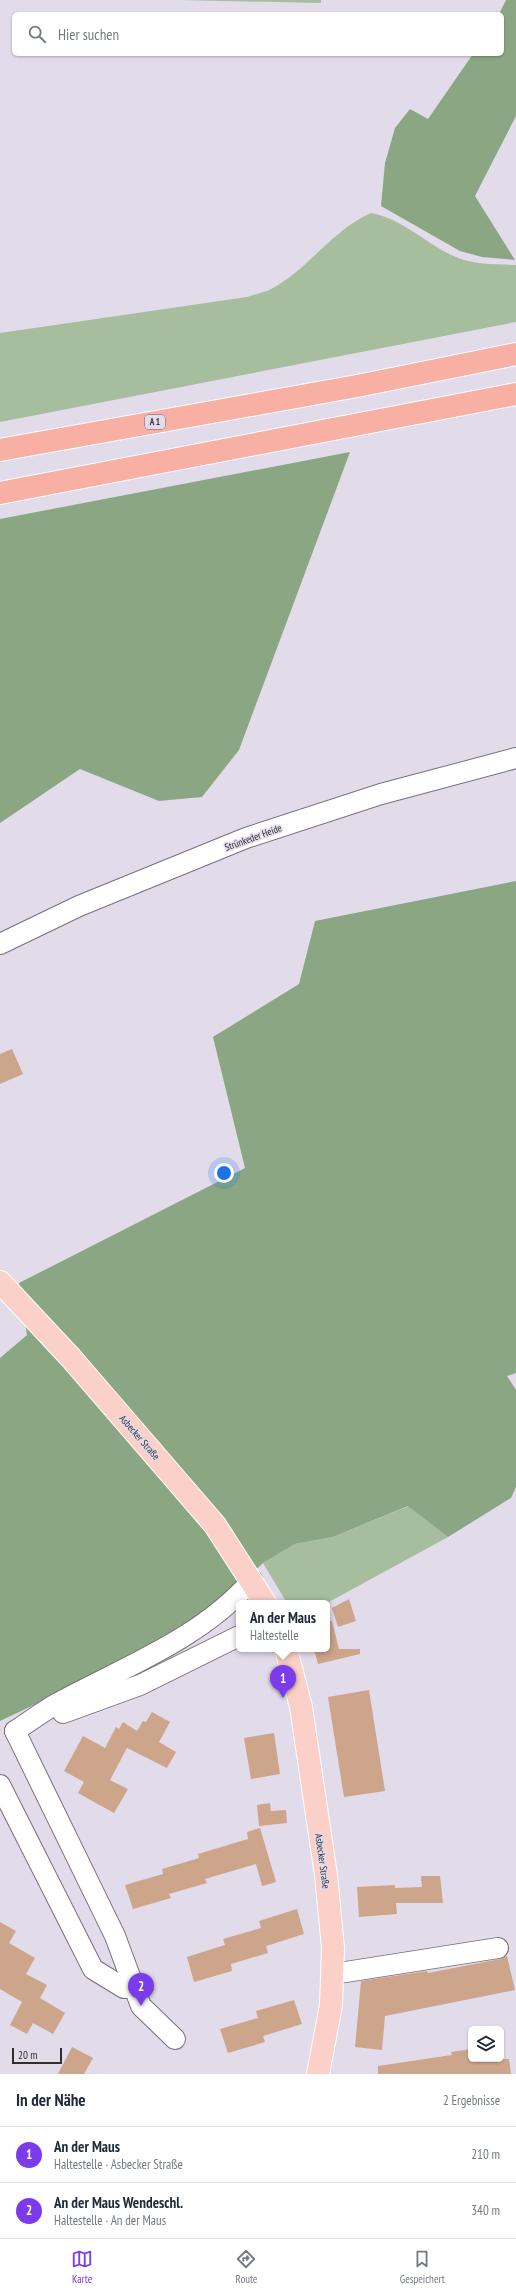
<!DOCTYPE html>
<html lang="de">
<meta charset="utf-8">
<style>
:root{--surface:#fff;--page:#f2f2f3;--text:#1f2937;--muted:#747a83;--line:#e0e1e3;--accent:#7c3aed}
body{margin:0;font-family:"PT Sans Narrow",sans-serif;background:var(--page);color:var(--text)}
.controls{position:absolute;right:12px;bottom:12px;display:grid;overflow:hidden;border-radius:6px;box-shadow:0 1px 3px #0004}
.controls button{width:36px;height:36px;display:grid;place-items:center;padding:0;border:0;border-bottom:1px solid var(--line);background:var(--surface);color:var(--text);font:20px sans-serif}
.scale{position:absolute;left:12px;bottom:10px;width:50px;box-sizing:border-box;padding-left:4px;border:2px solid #312e34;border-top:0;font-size:11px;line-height:14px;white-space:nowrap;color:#312e34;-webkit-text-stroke:3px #e2dbea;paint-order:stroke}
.you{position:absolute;left:224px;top:1173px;width:14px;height:14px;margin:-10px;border:3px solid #fff;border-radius:50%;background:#1a73e8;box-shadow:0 0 0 6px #1a73e833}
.badge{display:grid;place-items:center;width:26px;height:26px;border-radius:50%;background:var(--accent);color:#fff;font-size:13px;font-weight:700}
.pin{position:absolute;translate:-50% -33px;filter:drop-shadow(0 1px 2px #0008)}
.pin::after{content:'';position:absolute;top:21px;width:14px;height:12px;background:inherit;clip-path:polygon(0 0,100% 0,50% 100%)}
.popup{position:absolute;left:236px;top:1600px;width:94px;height:52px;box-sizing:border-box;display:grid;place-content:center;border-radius:6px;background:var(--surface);filter:drop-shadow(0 1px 3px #0005);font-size:13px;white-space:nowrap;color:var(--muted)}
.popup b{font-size:15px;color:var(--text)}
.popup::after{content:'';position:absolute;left:50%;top:100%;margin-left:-8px;border:8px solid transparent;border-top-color:var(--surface)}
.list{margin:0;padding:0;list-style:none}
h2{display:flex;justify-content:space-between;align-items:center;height:52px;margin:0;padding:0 16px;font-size:17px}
h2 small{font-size:13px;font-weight:400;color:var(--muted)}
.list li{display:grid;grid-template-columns:26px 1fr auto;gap:12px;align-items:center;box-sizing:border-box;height:56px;padding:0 16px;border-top:1px solid var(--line)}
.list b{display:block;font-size:15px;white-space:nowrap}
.list p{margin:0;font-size:13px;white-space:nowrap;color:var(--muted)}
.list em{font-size:13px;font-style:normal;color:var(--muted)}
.icon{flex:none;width:22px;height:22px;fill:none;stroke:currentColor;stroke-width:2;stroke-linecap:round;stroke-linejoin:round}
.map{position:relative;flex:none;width:516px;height:2074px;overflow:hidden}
.search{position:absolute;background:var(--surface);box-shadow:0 1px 3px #0004;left:12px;right:12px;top:12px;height:44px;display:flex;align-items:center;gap:10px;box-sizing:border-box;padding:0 14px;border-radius:6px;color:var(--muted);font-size:15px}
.sheet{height:164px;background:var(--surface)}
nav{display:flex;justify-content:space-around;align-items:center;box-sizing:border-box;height:56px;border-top:1px solid var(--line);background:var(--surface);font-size:11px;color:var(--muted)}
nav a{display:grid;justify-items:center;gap:2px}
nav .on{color:var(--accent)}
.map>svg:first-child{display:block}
.green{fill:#a6be9e}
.forest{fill:#8ba683}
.building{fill:#cca58b}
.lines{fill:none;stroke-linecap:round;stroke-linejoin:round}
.minor-casing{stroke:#76707d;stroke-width:22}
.major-casing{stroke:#fff;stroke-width:24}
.highway-casing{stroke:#fff;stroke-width:24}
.minor{stroke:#fff;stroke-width:20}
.major{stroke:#fbd0c9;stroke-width:22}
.highway{stroke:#f8b0a5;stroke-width:22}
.labels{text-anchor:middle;stroke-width:3;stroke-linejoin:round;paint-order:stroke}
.shield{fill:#e2dbea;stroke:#66626b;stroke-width:1}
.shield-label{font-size:9px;font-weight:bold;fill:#312e34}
.street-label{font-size:10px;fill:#312e34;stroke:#e2dbea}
</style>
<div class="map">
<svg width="516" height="2074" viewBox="0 0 516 2074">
<rect width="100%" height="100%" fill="#e2dbea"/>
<!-- green -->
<g class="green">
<path d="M179 0H321V3Z"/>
<path d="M371 213C404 219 428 246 458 258 476 265 497 264 516 265V322L0 422V333L247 297C255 294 264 293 271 289 309 269 332 230 371 213Z"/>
<path d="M409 1506 448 1537 327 1603H287L263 1563 295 1544 333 1537Z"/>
</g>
<!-- forest -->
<g class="forest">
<path d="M506 0H516V116L475 196 515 260 482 257 460 251 381 206 385 163 395 128 410 109 428 119 473 54H502V14H499Z"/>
<path d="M350 452 239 750 202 797 159 801 80 769 0 823V519Z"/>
<path d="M516 881V1373L507 1376 516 1390V1487L511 1498 448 1537 408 1506 333 1537 295 1544 263 1563 206 1618 123 1663 0 1721V1358L27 1335 19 1283 245 1168 213 1037 299 984 315 921Z"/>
</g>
<!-- building -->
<g class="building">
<path d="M12 1049 23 1074 0 1084V1054Z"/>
<path d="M349 1599 356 1621 338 1627 332 1608Z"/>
<path d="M327 1621H332L339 1649H360V1654L318 1664 314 1649H327Z"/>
<path d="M369 1690 385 1791 344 1797 328 1697Z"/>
<path d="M152 1712 170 1722 159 1742 176 1752 167 1768 127 1748 110 1780 128 1789 114 1813 78 1793 84 1782 64 1771 83 1736 105 1748 116 1727 119 1729 123 1722 137 1731 143 1721 146 1722Z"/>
<path d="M274 1733 280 1774 251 1779 244 1738Z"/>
<path d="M270 1803 271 1811 286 1810 287 1823 259 1826 257 1805Z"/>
<path d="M260 1828 276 1882 262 1886 256 1864 205 1879 207 1883 169 1894 171 1898 133 1909 125 1885 163 1874 162 1869 199 1858 198 1854 248 1839 247 1832Z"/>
<path d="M421 1876H440L443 1903H396L397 1914 359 1917 357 1887 395 1885V1888L422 1887Z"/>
<path d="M297 1909 304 1934 266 1946 268 1953 231 1964 232 1971 194 1982 187 1957 225 1945 223 1939 261 1928 259 1921Z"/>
<path d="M0 1922 16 1931 9 1943 35 1958 26 1974 47 1985 40 1998 65 2013 53 2034 33 2023 27 2034 10 2025 22 2002 0 1989Z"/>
<path d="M507 1956 515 1990 385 2016 382 2050 355 2047 361 1981 427 1971 428 1973 500 1959Z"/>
<path d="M294 2000 302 2024 263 2036 265 2042 228 2053 220 2029 258 2018 256 2011Z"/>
<path d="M72 2047 93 2058 84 2074H58Z"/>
<path d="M471 2049V2059H509L511 2074H378V2066L452 2055 451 2052Z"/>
</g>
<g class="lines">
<defs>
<g id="minor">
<path d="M0 944 79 906 246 838 381 794 516 758"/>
<path d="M63 1713 140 1685 239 1636"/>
<path d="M15 1731 115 1936 141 2006 175 2039"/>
<path d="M15 1731C29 1722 42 1712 56 1704 124 1667 201 1639 252 1580"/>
<path d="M0 1785 93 1969 124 1988 135 1987"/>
<path d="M333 1974 498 1948"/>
</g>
<g id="major">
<path d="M0 1282 71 1358 215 1525 265 1603"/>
<path d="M286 1649 301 1707 326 1875 333 1948 331 2005 318 2074"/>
</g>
<g id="highway">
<path d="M0 450 357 386 516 354"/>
<path d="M0 493 516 394"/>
</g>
</defs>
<!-- minor casing -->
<use href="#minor" class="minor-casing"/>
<!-- major casing -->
<use href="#major" class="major-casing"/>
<!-- highway casing -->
<use href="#highway" class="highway-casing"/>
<!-- minor -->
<use href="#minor" class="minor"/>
<!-- major -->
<use href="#major" class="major"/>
<!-- highway -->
<use href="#highway" class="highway"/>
</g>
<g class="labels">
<!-- shield labels -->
<rect class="shield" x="145" y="415" width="20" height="14" rx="3"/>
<g class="shield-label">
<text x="155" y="425">A 1</text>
</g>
<!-- street labels -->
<g class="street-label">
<text transform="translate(253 837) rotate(-20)" y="4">Strünkeder Heide</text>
<text transform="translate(140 1437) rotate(49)" y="4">Asbecker Straße</text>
<text transform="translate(323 1861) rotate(82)" y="4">Asbecker Straße</text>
</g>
</g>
</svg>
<div class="controls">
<button><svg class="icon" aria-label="layers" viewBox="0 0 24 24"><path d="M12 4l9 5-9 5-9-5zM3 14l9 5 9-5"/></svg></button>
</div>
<div class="scale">20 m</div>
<div class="you"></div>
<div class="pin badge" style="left:283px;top:1698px">1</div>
<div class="popup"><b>An der Maus</b>Haltestelle</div>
<div class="pin badge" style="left:141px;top:2006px">2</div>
<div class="search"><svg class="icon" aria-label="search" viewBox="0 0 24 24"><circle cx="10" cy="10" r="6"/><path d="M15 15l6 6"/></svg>Hier suchen</div>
</div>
<section class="sheet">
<h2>In der Nähe<small>2 Ergebnisse</small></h2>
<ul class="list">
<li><span class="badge">1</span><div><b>An der Maus</b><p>Haltestelle · Asbecker Straße</p></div><em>210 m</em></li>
<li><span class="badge">2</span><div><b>An der Maus Wendeschl.</b><p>Haltestelle · An der Maus</p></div><em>340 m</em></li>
</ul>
</section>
<nav>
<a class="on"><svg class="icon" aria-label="map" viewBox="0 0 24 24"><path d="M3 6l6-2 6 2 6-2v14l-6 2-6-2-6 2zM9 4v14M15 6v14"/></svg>Karte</a>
<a><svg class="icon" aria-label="directions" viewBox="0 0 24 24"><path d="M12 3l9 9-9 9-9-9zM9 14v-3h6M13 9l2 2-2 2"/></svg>Route</a>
<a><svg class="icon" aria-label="saved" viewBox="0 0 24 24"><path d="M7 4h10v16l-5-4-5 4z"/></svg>Gespeichert</a>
</nav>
